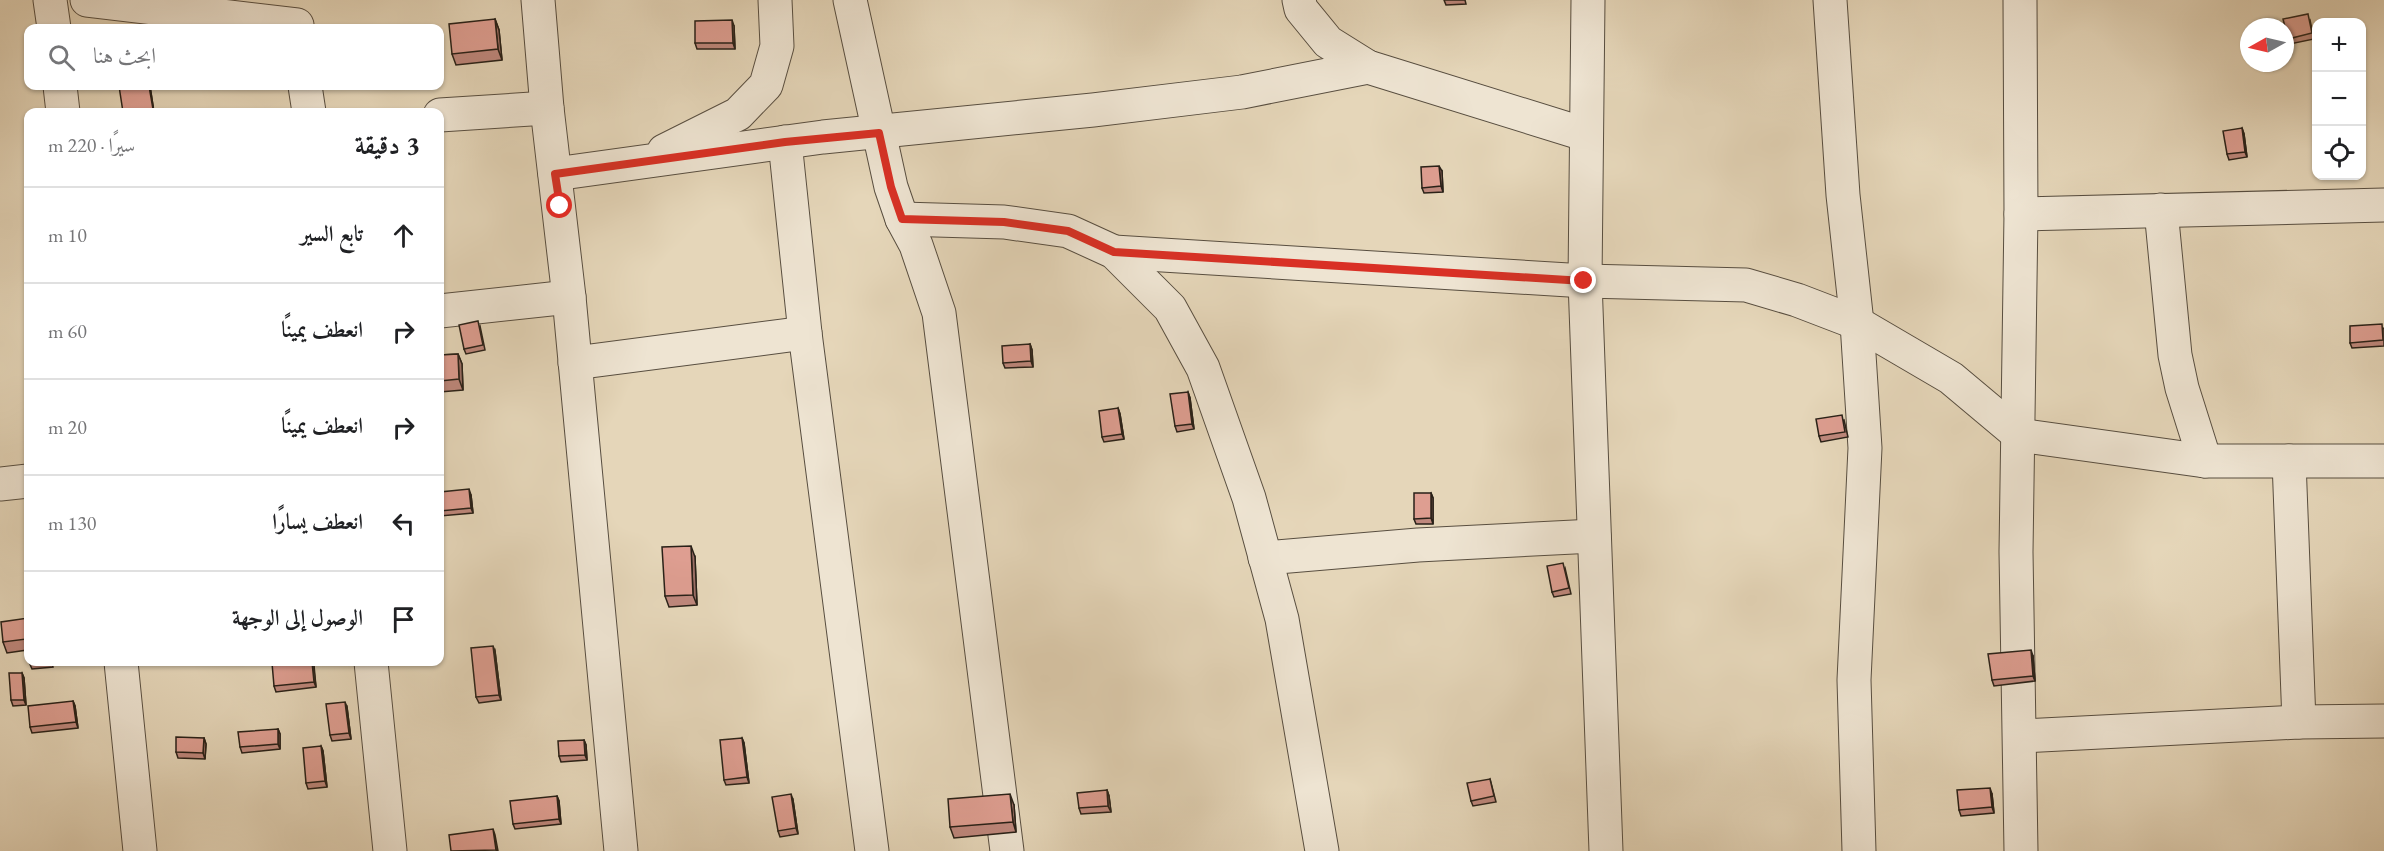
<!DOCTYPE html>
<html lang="ar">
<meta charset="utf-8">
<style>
:root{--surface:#fff;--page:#f2f2f2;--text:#202124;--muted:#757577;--line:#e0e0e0}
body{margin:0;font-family:"EB Garamond",Amiri,serif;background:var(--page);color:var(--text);direction:rtl}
.controls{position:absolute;right:18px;top:18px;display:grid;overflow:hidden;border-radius:12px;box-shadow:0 2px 4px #0004}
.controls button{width:54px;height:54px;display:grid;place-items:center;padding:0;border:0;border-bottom:2px solid var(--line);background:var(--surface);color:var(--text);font:30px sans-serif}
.compass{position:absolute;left:2240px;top:18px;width:54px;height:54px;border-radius:50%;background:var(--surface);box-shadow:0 2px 4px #0004;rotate:262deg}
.stop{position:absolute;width:18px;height:18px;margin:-14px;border:4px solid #d93025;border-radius:50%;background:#fff}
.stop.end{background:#d93025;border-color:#fff;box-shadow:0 2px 6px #0008}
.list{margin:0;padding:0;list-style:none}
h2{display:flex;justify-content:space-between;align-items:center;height:78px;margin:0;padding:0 24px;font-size:26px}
h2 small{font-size:20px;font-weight:400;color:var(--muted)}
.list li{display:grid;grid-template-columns:39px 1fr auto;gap:18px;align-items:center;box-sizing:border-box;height:96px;padding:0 24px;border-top:2px solid var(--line)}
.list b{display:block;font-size:22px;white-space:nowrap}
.list em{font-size:20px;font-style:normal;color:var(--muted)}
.icon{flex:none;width:33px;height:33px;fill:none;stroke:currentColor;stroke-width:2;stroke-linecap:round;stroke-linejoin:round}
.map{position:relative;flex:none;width:2384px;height:851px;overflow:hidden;direction:ltr}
.search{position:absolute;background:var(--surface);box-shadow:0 2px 4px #0004;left:24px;top:24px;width:420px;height:66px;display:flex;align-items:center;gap:15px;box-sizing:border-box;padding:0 21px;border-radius:12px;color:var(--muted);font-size:22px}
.panel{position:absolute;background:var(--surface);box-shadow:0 2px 4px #0004;left:24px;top:108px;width:420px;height:558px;border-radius:12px;direction:rtl}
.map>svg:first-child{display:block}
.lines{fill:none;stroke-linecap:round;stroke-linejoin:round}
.minor-casing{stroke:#584e40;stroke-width:35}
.minor{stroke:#eee4d2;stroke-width:33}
.wall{fill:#bf887d;stroke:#292118;stroke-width:1.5}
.shaded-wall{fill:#9b6f66;stroke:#292118;stroke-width:1.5}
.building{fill:#de9e91;stroke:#292118;stroke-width:1.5}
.route{stroke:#d93025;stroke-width:8}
</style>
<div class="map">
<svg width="2384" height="851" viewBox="0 0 2384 851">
<rect width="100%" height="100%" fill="#e5d6b9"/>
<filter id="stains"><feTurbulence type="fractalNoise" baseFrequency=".00333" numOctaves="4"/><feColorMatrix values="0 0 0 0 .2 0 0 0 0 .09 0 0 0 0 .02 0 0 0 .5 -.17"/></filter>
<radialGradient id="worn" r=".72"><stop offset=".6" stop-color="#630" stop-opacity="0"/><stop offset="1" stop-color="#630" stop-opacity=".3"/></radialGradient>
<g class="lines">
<defs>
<g id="minor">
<path d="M50 0 54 28"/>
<path d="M87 0 297 25"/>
<path d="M538 0 547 108 569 297 621 851"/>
<path d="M850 0 891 187 902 219 916 245 939 313 1007 851"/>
<path d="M1299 0 1301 9 1328 42 1368 67 1584 134"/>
<path d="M1588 0 1585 281 1606 851"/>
<path d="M1830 0 1843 195 1857 323 1865 448 1854 680 1859 851"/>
<path d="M2020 0 2021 214 2016 552 2021 851"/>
<path d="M60 86 63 112"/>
<path d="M305 86 309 112"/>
<path d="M440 115 547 108"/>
<path d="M785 142 805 333 872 851"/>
<path d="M664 151 738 114 766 85 777 46 775 0"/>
<path d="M555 174 823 137 1093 110 1242 92 1368 67"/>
<path d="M2161 210 2175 355 2182 388 2205 461"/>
<path d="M2021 214 2384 205"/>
<path d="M902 219 1004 222 1068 231 1114 252 1170 308 1203 368 1249 498 1282 619 1322 851"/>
<path d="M1114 252 1585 281 1746 285 1797 300 1857 323 1951 378 2019 435 2205 461H2384"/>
<path d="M440 311 569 297"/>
<path d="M575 363 805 333"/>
<path d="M2289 461 2299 722"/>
<path d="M0 484 28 481"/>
<path d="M1265 558 1418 545 1594 536"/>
<path d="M121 662 140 851"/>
<path d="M371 662 390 851"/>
<path d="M2021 736 2299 722 2384 721"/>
</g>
</defs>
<!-- minor casing -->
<use href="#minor" class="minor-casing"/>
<!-- minor -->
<use href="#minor" class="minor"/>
</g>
<!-- wall -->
<g class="wall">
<path d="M1444 0H1465L1466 4 1446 5Z"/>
<path d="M495 19 499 30 502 60 456 65 452 54Z"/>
<path d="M2310 20 2314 39 2290 44 2288 39Z"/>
<path d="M734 26 735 49H697L695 43Z"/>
<path d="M150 86 154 112H123Z"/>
<path d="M2242 128 2244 134 2247 157 2229 160 2227 154Z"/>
<path d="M1442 171 1443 192 1424 193 1422 188Z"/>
<path d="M480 326 485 350 466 354 464 349Z"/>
<path d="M2384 328V346L2352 348 2350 343Z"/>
<path d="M1030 344 1032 350 1033 367 1005 368 1003 363Z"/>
<path d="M458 354 462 364 463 390 440 392V355Z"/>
<path d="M1188 392 1190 398 1194 429 1177 432 1175 426Z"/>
<path d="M1118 408 1120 414 1124 439 1104 442 1102 437Z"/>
<path d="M1844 420 1848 437 1821 442 1819 436Z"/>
<path d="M440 492 471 495 473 513 440 516Z"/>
<path d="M1431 493 1433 498V524H1416L1414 519Z"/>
<path d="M695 557 697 605 669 607 665 596Z"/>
<path d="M1565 568 1571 594 1554 597 1552 592Z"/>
<path d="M28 618 27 650 7 653 3 642Z"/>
<path d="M495 651 501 700 479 703 476 697Z"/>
<path d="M2033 656 2035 681 1994 686 1992 680Z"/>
<path d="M29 662H52L53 667 32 669Z"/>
<path d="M290 662H313L316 687 276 692 274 686Z"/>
<path d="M22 673 24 678 26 705 13 706 11 700Z"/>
<path d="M73 701 75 706 78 728 32 733 30 727Z"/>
<path d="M347 707 351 739 332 741 330 735Z"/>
<path d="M278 729 280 734V749L242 753 240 747Z"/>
<path d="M204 738 206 744 205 759 178 758 176 752Z"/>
<path d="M742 738 744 743 749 783 726 785 724 780Z"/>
<path d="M584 740 586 745 587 760 561 762 559 756Z"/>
<path d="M321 746 323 751 327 787 308 789 306 783Z"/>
<path d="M1490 779 1496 802 1473 806 1471 801Z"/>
<path d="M1107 790 1109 796 1111 812 1081 814 1079 808Z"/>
<path d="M1992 794 1994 813 1961 816 1959 810Z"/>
<path d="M557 796 559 801 561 824 515 829 513 824Z"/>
<path d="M793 800 798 834 780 837 778 831Z"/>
<path d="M1014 805 1016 832 954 838 950 827Z"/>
</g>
<!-- shaded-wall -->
<g class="shaded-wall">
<path d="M495 19 499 30 502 60 498 49Z"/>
<path d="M732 20 734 26 735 49 733 43Z"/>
<path d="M149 86H150L154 112 153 109Z"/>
<path d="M2242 128 2244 134 2247 157 2245 152Z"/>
<path d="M1439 166 1442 171 1443 192 1441 186Z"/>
<path d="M1030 344 1032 350 1033 367 1031 361Z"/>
<path d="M458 354 462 364 463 390 459 379Z"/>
<path d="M1188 392 1190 398 1194 429 1192 424Z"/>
<path d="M1118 408 1120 414 1124 439 1122 434Z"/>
<path d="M469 489 471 495 473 513 471 508Z"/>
<path d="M1431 493 1433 498V524L1431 518Z"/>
<path d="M691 546 695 557 697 605 693 595Z"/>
<path d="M493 646 495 651 501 700 499 695Z"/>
<path d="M2031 650 2033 656 2035 681 2033 676Z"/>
<path d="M312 662 314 665 316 687 314 682Z"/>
<path d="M22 673 24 678 26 705 24 700Z"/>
<path d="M73 701 75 706 78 728 76 722Z"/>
<path d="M345 702 347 707 351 739 349 733Z"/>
<path d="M278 729 280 734V749L278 744Z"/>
<path d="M204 738 206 744 205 759 203 753Z"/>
<path d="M742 738 744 743 749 783 747 777Z"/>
<path d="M584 740 586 745 587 760 585 755Z"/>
<path d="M321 746 323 751 327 787 325 781Z"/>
<path d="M1990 788 1992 794 1994 813 1992 807Z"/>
<path d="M1107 790 1109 796 1111 812 1108 806Z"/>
<path d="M791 794 793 800 798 834 796 828Z"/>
<path d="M1010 794 1014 805 1016 832 1013 822Z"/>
<path d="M557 796 559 801 561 824 559 819Z"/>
<path d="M493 829 495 835 498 851 496 850Z"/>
</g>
<!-- building -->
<g class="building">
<path d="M2308 14 2312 33 2288 39 2283 19Z"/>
<path d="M495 19 498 49 452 54 449 24Z"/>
<path d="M732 20 733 43H695V21Z"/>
<path d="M119 86H149L153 109 131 112H123Z"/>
<path d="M2242 128 2245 152 2227 154 2223 131Z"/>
<path d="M1439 166 1441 186 1422 188 1421 167Z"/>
<path d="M478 321 483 345 464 349 459 325Z"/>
<path d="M2382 324 2383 340 2350 343V326Z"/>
<path d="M1030 344 1031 361 1003 363 1002 346Z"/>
<path d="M458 354 459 379 440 381V355Z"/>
<path d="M1188 392 1192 424 1175 426 1170 394Z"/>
<path d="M1118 408 1122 434 1102 437 1099 411Z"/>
<path d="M1842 415 1845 432 1819 436 1816 419Z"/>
<path d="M469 489 471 508 440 511V492Z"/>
<path d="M1414 493H1431V518L1414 519Z"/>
<path d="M691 546 693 595 665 596 662 547Z"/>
<path d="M1563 563 1569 588 1552 592 1547 566Z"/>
<path d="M28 618V658L26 639 3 642 1 622Z"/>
<path d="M493 646 499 695 476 697 471 648Z"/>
<path d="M2031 650 2033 676 1992 680 1988 654Z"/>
<path d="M290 662H312L314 682 274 686 272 663Z"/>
<path d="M9 673H22L24 700H11Z"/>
<path d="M73 701 76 722 30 727 28 706Z"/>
<path d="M345 702 349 733 330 735 326 704Z"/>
<path d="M278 729V744L240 747 238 732Z"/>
<path d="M176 737 204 738 203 753 176 752Z"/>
<path d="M742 738 747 777 724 780 720 740Z"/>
<path d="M584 740 585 755 559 756 558 741Z"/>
<path d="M321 746 325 781 306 783 303 748Z"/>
<path d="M1490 779 1494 796 1471 801 1467 783Z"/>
<path d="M1990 788 1992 807 1959 810 1957 790Z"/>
<path d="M1107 790 1108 806 1079 808 1077 793Z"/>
<path d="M791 794 796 828 778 831 772 797Z"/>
<path d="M1010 794 1013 822 950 827 948 799Z"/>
<path d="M557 796 559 819 513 824 510 801Z"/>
<path d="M493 829 496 850 451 851 449 835Z"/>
</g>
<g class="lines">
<!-- route -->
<path class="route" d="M560 206 555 174 785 142 879 133 891 187 902 219 1004 222 1068 231 1114 252 1584 281"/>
</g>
<rect width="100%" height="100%" filter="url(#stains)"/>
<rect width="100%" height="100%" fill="url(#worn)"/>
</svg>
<div class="controls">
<button>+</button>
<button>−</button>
<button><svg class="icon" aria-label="locate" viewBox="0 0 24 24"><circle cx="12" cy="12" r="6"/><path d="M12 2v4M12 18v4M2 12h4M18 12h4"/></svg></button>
</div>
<svg class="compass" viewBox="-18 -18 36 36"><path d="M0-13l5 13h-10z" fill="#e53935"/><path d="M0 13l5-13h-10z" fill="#757577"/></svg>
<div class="stop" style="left:560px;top:206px"></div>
<div class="stop end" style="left:1584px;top:281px"></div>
<div class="search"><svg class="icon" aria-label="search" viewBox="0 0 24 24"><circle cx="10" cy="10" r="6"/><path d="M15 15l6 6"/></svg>ابحث هنا</div>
<section class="panel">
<h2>3 دقيقة<small>سيرًا · 220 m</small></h2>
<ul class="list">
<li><svg class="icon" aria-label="ahead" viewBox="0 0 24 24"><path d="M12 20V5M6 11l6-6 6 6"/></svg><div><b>تابع السير</b></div><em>10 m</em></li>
<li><svg class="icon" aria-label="right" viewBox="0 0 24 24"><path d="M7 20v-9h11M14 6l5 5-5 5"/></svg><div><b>انعطف يمينًا</b></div><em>60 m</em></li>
<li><svg class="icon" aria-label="right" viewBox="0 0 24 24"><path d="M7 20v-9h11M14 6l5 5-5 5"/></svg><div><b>انعطف يمينًا</b></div><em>20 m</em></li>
<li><svg class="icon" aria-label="left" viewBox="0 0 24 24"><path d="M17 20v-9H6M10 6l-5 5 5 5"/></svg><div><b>انعطف يسارًا</b></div><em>130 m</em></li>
<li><svg class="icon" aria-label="arrive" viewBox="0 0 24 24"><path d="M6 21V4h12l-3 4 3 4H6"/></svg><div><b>الوصول إلى الوجهة</b></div></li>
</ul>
</section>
</div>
